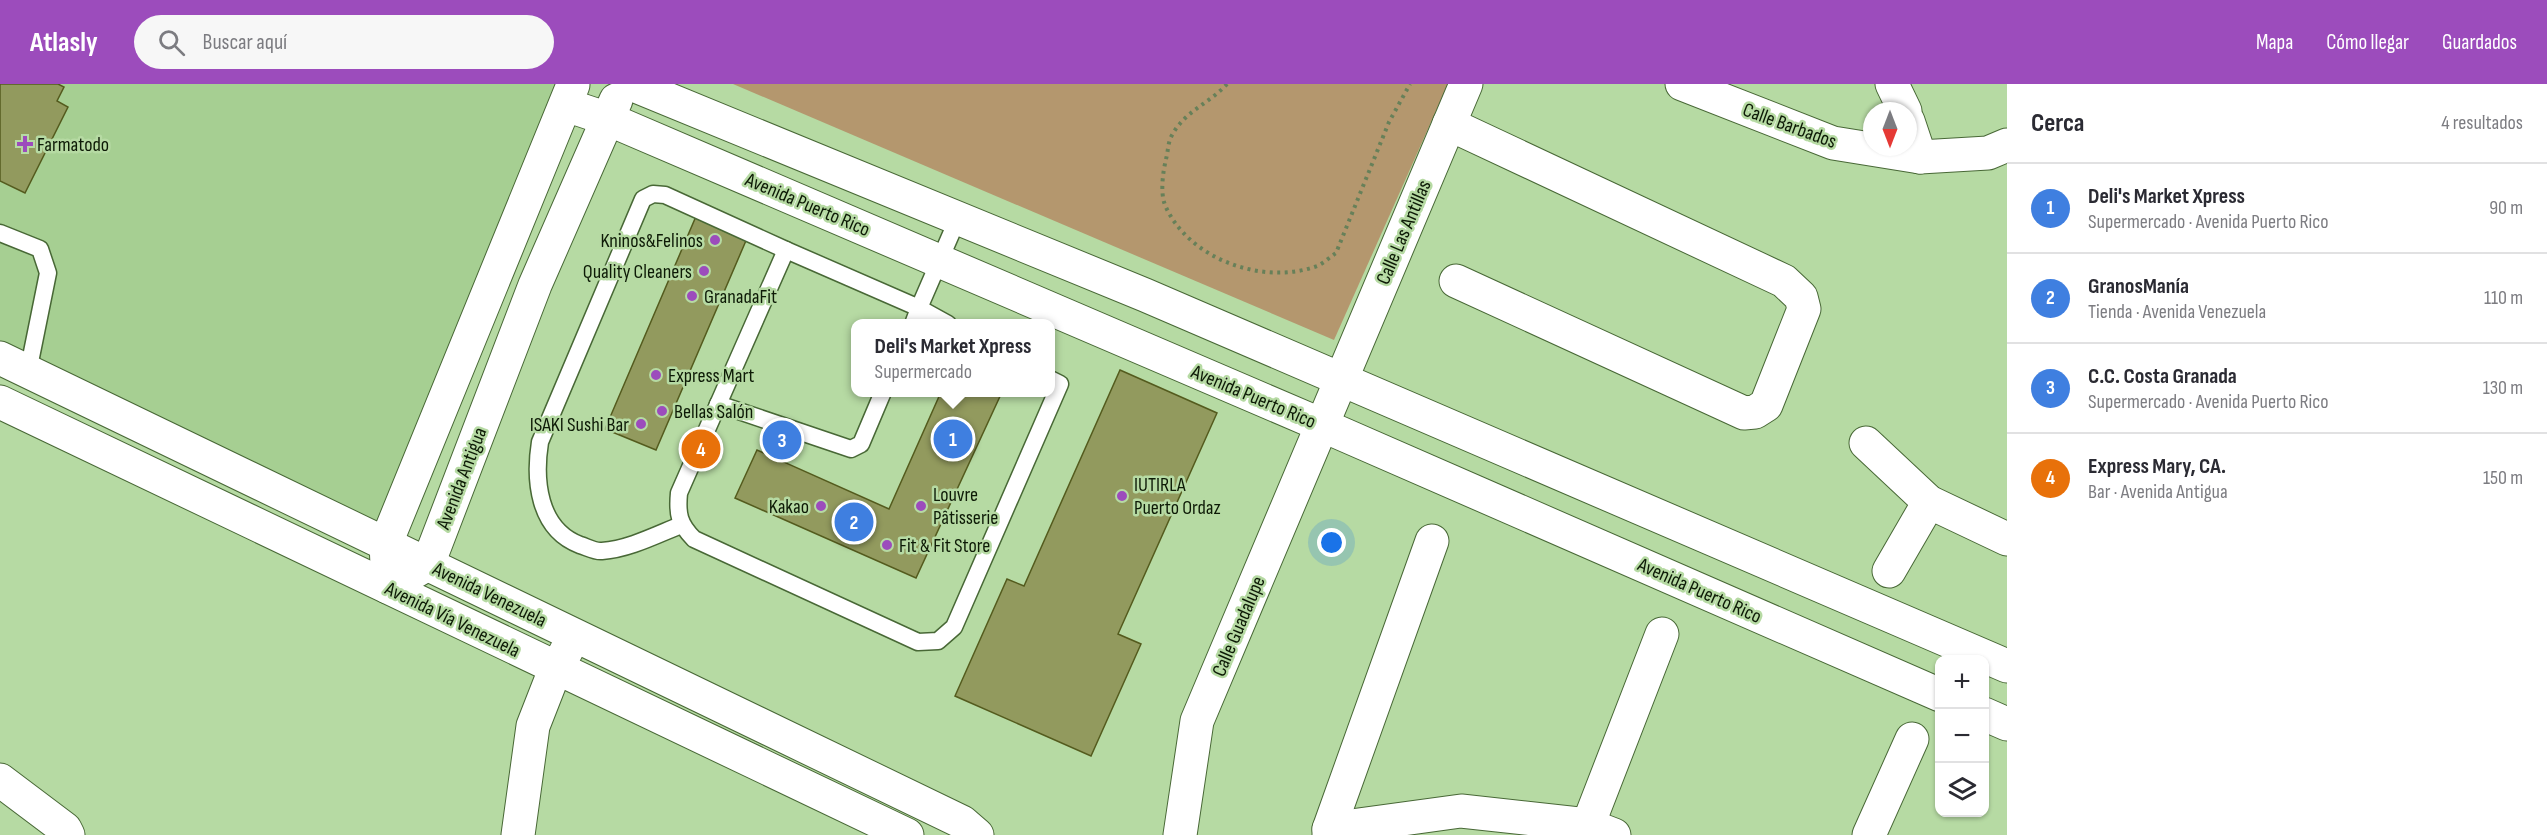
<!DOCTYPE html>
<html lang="es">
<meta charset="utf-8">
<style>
:root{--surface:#fff;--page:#f7f7f7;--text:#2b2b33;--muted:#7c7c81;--line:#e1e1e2;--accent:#9c4cbc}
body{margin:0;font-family:"Sofia Sans Condensed",sans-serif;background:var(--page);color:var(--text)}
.controls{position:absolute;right:18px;bottom:18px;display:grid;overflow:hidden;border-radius:12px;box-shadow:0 2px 4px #0004}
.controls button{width:54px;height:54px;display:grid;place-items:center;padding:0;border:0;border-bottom:2px solid var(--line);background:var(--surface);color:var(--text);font:30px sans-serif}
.compass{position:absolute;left:1863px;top:18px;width:54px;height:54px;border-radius:50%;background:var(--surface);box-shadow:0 2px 4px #0004;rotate:180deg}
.you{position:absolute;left:1332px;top:459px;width:21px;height:21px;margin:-15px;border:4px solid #fff;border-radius:50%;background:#1a73e8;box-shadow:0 0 0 9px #1a73e833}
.badge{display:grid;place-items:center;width:39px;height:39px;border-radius:50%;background:var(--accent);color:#fff;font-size:20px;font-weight:700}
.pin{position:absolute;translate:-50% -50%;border:3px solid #fff;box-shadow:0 2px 6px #0006}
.popup{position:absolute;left:851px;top:235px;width:204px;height:78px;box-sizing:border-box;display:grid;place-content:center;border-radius:12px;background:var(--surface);filter:drop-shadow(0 2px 4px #0005);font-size:20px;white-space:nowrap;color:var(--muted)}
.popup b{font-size:22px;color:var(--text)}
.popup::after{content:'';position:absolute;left:50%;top:100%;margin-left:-12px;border:12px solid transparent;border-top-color:var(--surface)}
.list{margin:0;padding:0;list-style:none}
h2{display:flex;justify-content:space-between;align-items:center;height:78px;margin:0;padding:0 24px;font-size:26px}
h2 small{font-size:20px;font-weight:400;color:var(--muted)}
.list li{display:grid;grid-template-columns:39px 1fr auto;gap:18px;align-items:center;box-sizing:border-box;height:90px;padding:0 24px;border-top:2px solid var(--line)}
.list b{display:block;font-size:22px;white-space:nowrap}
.list p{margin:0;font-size:20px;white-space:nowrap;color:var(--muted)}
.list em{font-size:20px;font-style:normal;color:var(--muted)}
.icon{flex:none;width:33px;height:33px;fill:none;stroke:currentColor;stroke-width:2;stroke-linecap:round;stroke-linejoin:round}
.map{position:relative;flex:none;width:2007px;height:751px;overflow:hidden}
header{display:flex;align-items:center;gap:36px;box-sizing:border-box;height:84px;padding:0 30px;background:var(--accent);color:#fff}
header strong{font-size:28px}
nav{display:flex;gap:33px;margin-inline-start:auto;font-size:21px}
.search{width:420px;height:54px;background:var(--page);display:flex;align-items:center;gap:15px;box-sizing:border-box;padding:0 21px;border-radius:33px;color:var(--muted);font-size:22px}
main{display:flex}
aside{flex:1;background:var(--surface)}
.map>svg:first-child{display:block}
.built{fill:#a6cf92}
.green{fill:#b4976e}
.building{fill:#929a5e;stroke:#545b1e;stroke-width:1.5}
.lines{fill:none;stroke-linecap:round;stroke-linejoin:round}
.lane-casing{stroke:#486836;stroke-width:19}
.street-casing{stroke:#486836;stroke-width:35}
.secondary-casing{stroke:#486836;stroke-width:35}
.path{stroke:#678059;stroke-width:4;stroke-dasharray:3 4.5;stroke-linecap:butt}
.lane{stroke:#fff;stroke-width:16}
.street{stroke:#fff;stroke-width:33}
.secondary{stroke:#fff;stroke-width:33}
.poi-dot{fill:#9c4cbc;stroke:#b6daa3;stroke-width:2}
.labels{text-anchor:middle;stroke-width:5;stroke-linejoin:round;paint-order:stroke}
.street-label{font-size:20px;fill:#0d1a06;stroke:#b6daa3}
.poi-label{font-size:20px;fill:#0d1a06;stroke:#b6daa3;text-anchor:start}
</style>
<header>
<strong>Atlasly</strong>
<div class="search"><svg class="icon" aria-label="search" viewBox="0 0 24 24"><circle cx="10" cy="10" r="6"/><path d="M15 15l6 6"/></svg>Buscar aquí</div>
<nav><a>Mapa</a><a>Cómo llegar</a><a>Guardados</a></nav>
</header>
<main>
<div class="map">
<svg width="2007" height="751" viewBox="0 0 2007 751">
<rect width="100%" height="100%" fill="#b6daa3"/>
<!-- built -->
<path class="built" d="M0 0H573L386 459 0 274Z"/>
<!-- green -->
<path class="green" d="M733 0H1448L1334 256Z"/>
<!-- building -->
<g class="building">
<path d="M0 0H58L64 3 57 17 68 23 25 109 0 97Z"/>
<path d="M697 130 748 152 656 366 605 345Z"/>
<path d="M1120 286 1217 329 1118 550 1141 560 1091 672 955 612 1007 495 1024 502Z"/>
<path d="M941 308H1002L916 494 735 414 757 366 889 425Z"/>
</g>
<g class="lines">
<defs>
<g id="lane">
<path d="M958 134 919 224 786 166 679 409C677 430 679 440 694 455L918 558 938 557 954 543 1060 300 1050 295"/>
<path d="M0 149 40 165 48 189 28 288"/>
<path d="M913 240 919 224 948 240"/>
<path d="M718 320 851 365 861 360 883 308"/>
<path d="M681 441C656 451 629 465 602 467 595 468 587 463 580 461 538 445 534 396 540 358L643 115 653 110 665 111 786 166"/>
</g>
<g id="street">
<path d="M631 0 1145 211 2007 582"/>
<path d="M1682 0 1833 59 1920 73 1988 69 2007 61"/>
<path d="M1892 0 1905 27"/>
<path d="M573 1 386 459 388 503 428 480 535 201 616 16"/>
<path d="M566 21 608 35 1324 342 1940 611"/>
<path d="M1908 37 1920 73"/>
<path d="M1449 40 1784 197 1801 213 1804 225 1766 321 1755 328 1744 329 1456 197"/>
<path d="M1866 359 1929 418 2007 455"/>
<path d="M1889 487 1929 418"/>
<path d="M1984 630 2007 640"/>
<path d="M0 696 65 745 68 751"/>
<path d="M1588 741 1662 550"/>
<path d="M1329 745 1461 727 1588 741 1614 751"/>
<path d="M518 751 533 642 551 596 574 552"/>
<path d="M1180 751 1197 637 1466 0"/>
<path d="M1329 751V745L1432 457"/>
<path d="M1869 751 1912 655"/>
</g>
<g id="secondary">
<path d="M0 274 962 738 977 751"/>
<path d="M0 318 907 751"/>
</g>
</defs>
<!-- lane casing -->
<use href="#lane" class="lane-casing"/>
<!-- street casing -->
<use href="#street" class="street-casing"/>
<!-- secondary casing -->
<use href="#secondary" class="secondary-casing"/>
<!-- path -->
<path class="path" d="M1227 0C1209 20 1184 27 1171 53 1168 59 1168 68 1166 75 1163 88 1160 108 1165 121 1188 175 1263 202 1317 182 1324 179 1330 173 1336 169L1389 38 1410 0"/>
<!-- lane -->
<use href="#lane" class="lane"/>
<!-- street -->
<use href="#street" class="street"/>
<!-- secondary -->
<use href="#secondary" class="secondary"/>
</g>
<!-- markers -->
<g class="poi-dot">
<path d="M22 51h6v6h6v6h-6v6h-6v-6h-6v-6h6z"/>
<circle cx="715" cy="156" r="6"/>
<circle cx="704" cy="187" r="6"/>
<circle cx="692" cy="212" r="6"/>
<circle cx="656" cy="291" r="6"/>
<circle cx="662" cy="327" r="6"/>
<circle cx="641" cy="340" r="6"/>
<circle cx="1122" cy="412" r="6"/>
<circle cx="821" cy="422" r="6"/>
<circle cx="921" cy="422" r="6"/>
<circle cx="887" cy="461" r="6"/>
</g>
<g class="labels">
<!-- street labels -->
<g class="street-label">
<text transform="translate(1790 41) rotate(20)" y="7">Calle Barbados</text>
<text transform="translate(808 120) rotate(23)" y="7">Avenida Puerto Rico</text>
<text transform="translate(1403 148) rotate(-67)" y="7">Calle Las Antillas</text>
<text transform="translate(1254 312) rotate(23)" y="7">Avenida Puerto Rico</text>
<text transform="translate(461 394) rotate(-69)" y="7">Avenida Antigua</text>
<text transform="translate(1700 506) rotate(24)" y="7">Avenida Puerto Rico</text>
<text transform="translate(490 510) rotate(26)" y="7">Avenida Venezuela</text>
<text transform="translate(453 535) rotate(26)" y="7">Avenida Vía Venezuela</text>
<text transform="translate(1238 542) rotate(-67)" y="7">Calle Guadalupe</text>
</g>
<!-- poi labels -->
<g class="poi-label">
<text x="37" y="67">Farmatodo</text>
<text x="703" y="163" text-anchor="end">Kninos&amp;Felinos</text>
<text x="692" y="194" text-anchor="end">Quality Cleaners</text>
<text x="704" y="219">GranadaFit</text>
<text x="668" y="298">Express Mart</text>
<text x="674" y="334">Bellas Salón</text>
<text x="629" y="347" text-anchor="end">ISAKI Sushi Bar</text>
<text x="1134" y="407">IUTIRLA<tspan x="1134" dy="23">Puerto Ordaz</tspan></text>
<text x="933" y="417">Louvre<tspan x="933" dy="23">Pâtisserie</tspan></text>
<text x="809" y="429" text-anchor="end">Kakao</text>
<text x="899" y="468">Fit &amp; Fit Store</text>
</g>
</g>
</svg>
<div class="controls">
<button>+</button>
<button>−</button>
<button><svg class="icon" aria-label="layers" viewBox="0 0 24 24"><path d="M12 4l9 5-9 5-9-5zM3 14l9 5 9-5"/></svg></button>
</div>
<svg class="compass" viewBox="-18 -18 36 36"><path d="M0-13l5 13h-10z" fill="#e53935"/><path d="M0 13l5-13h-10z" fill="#7c7c81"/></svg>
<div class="you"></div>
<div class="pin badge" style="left:953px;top:355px;background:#3f7fe0">1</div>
<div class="popup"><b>Deli's Market Xpress</b>Supermercado</div>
<div class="pin badge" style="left:854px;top:438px;background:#3f7fe0">2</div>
<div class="pin badge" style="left:782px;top:356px;background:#3f7fe0">3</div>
<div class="pin badge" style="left:701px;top:365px;background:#e8710a">4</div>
</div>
<aside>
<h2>Cerca<small>4 resultados</small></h2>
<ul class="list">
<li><span class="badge" style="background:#3f7fe0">1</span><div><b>Deli's Market Xpress</b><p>Supermercado · Avenida Puerto Rico</p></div><em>90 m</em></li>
<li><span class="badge" style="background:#3f7fe0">2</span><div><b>GranosManía</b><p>Tienda · Avenida Venezuela</p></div><em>110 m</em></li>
<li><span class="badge" style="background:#3f7fe0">3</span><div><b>C.C. Costa Granada</b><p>Supermercado · Avenida Puerto Rico</p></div><em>130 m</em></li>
<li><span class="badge" style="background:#e8710a">4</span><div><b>Express Mary, CA.</b><p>Bar · Avenida Antigua</p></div><em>150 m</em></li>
</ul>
</aside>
</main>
